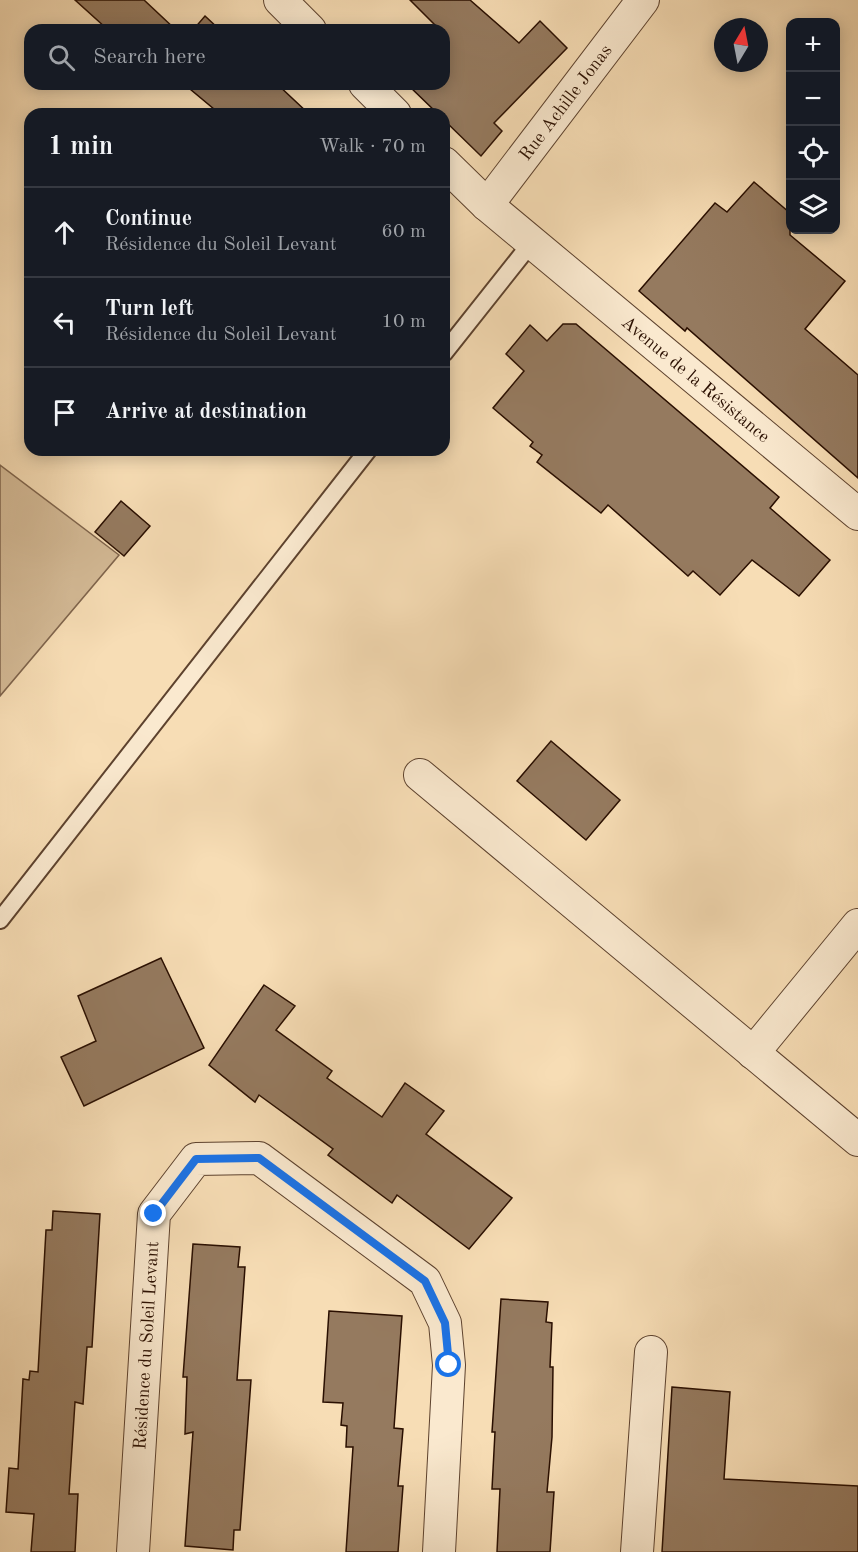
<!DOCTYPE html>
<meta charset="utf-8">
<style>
:root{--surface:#171b24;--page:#242831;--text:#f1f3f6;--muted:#9ea1a6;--line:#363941}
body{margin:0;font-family:"Old Standard TT",serif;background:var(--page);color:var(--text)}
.controls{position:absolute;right:18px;top:18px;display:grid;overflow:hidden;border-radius:12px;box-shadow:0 3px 15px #0003}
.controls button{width:54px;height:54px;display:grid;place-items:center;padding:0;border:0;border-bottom:2px solid var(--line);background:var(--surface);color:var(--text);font:30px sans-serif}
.compass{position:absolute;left:714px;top:18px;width:54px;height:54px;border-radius:50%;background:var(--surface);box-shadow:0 3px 15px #0003;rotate:10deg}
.stop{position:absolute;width:18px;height:18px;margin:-14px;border:4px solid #1a73e8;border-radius:50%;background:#fff}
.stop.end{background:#1a73e8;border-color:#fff;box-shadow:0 2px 6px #0008}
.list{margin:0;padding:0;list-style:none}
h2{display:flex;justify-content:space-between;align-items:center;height:78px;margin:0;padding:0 24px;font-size:26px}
h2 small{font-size:20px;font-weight:400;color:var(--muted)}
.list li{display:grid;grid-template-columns:39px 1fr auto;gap:18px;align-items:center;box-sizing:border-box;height:90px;padding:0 24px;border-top:2px solid var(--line)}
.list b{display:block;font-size:22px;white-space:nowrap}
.list p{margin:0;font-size:20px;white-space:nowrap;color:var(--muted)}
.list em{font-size:20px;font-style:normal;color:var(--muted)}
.icon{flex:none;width:33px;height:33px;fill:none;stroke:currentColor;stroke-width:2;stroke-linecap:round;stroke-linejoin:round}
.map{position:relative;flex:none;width:858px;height:1552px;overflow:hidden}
.search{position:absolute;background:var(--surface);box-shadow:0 3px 15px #0003;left:24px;top:24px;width:426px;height:66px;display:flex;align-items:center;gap:15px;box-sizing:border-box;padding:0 21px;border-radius:18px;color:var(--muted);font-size:22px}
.panel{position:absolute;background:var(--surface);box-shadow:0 3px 15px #0003;left:24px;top:108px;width:426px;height:348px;border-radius:18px}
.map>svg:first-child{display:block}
.green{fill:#d4ba96;stroke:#7f644c;stroke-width:1.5}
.building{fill:#957a5f;stroke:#2a0f01;stroke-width:1.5}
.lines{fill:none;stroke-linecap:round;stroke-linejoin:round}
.service-casing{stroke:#5d422e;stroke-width:20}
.minor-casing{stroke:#5d422e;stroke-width:34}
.service{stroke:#fae9cf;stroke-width:16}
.minor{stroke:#fae9cf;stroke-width:32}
.route{stroke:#1a73e8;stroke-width:8}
.labels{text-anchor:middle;stroke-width:6;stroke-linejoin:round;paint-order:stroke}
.street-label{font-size:18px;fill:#2a0f01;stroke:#fae9cf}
</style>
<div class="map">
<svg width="858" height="1552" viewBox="0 0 858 1552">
<rect width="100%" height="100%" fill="#f7ddb5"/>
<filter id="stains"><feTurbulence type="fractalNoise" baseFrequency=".00333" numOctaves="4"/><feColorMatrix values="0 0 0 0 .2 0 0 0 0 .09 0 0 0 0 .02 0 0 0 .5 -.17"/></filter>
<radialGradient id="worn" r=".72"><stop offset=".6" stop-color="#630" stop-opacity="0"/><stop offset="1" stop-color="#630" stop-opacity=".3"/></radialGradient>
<!-- green -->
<path class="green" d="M0 465 119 555 0 696Z"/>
<!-- building -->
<g class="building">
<path d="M75 0H144L176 30H104L106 28Z"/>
<path d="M410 0H470L519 43 540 21 567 48 494 123 502 131 481 156 444 120V114H438L407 84H444V30H432L436 26Z"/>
<path d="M205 16 220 30H193Z"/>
<path d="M184 84H277L309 114H220Z"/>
<path d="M754 182 790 213V235L845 281 805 329 858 375V478L687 328 685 331 639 291 715 203 727 212Z"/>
<path d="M563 324H576L779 497 770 508 830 560 799 596 752 560 720 595 693 571 688 576 608 505 601 513 537 462 542 455 530 446 533 442 493 408 524 371 506 354 530 325 547 341Z"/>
<path d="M121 501 150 526 124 556 95 532Z"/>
<path d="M551 741 620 800 586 840 517 781Z"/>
<path d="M161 958 204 1048 84 1106 61 1057 96 1041 78 996Z"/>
<path d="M264 985 295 1006 276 1030 332 1071 327 1078 382 1117 405 1083 444 1111 426 1134 512 1198 469 1249 397 1195 392 1203 328 1155 333 1149 259 1095 255 1102 209 1065Z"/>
<path d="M53 1211 100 1214 92 1347H87L83 1404 75 1402 69 1494H78L75 1552H31L34 1514 6 1512 9 1468 18 1469 23 1379 29 1380 30 1371 38 1372 46 1230H52Z"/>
<path d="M193 1244 240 1247 238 1267H245L237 1380H251L240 1530H234L233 1550 185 1546 193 1432 185 1434 187 1377H183Z"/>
<path d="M501 1299 548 1302 546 1322 552 1323 550 1367H553L552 1437 547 1492H554L550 1552H497L500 1489H492L495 1432H492Z"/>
<path d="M329 1311 402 1316 394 1428 403 1429 398 1486H403L398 1552H346L353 1447H346L347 1426 341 1425 343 1403 323 1402Z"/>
<path d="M672 1387 730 1392 724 1479 858 1486V1552H662Z"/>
</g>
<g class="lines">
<defs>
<g id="service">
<path d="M444 353 532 242"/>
<path d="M0 920 368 450"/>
</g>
<g id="minor">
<path d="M280 0 310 30"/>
<path d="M365 84 395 114"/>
<path id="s1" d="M444 163 487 205 858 514"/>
<path id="s2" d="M487 205 643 0"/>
<path d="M420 775 858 1140"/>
<path d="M753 1053 858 925"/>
<path id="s3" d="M133 1552 154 1214 196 1159 259 1158 425 1281 445 1323 449 1365 439 1552"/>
<path d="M637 1552 651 1352"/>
</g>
</defs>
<!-- service casing -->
<use href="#service" class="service-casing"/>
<!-- minor casing -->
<use href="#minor" class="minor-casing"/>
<!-- service -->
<use href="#service" class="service"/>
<!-- minor -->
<use href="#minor" class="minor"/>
</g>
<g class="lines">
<!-- route -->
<path class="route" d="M154 1214 196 1159 259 1158 425 1281 445 1323 449 1365"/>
</g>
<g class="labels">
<!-- street labels -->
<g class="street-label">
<text dy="6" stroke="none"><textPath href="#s2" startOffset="129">Rue Achille Jonas</textPath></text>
<text dy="6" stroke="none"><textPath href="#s1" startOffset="332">Avenue de la Résistance</textPath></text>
<text dy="6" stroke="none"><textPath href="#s3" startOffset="207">Résidence du Soleil Levant</textPath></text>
</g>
</g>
<rect width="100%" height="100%" filter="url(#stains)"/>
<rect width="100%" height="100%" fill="url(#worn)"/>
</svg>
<div class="controls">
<button>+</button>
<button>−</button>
<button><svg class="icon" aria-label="locate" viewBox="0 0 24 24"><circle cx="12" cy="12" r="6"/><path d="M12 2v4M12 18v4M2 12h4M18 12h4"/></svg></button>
<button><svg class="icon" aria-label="layers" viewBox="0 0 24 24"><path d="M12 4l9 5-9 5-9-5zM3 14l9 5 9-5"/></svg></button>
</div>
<svg class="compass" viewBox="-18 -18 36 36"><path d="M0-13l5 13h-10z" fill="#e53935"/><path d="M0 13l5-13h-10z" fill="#9ea1a6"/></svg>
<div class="stop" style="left:449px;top:1365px"></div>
<div class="stop end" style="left:154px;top:1214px"></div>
<div class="search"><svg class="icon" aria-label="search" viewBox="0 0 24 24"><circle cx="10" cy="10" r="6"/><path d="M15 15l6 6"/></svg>Search here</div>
<section class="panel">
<h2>1 min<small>Walk · 70 m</small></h2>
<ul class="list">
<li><svg class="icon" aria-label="ahead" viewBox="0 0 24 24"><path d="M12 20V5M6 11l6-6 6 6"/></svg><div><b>Continue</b><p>Résidence du Soleil Levant</p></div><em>60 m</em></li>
<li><svg class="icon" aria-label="left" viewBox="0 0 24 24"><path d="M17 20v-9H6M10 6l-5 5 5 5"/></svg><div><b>Turn left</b><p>Résidence du Soleil Levant</p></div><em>10 m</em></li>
<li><svg class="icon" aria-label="arrive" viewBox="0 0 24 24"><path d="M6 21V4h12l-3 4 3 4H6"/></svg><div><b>Arrive at destination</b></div></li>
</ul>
</section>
</div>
